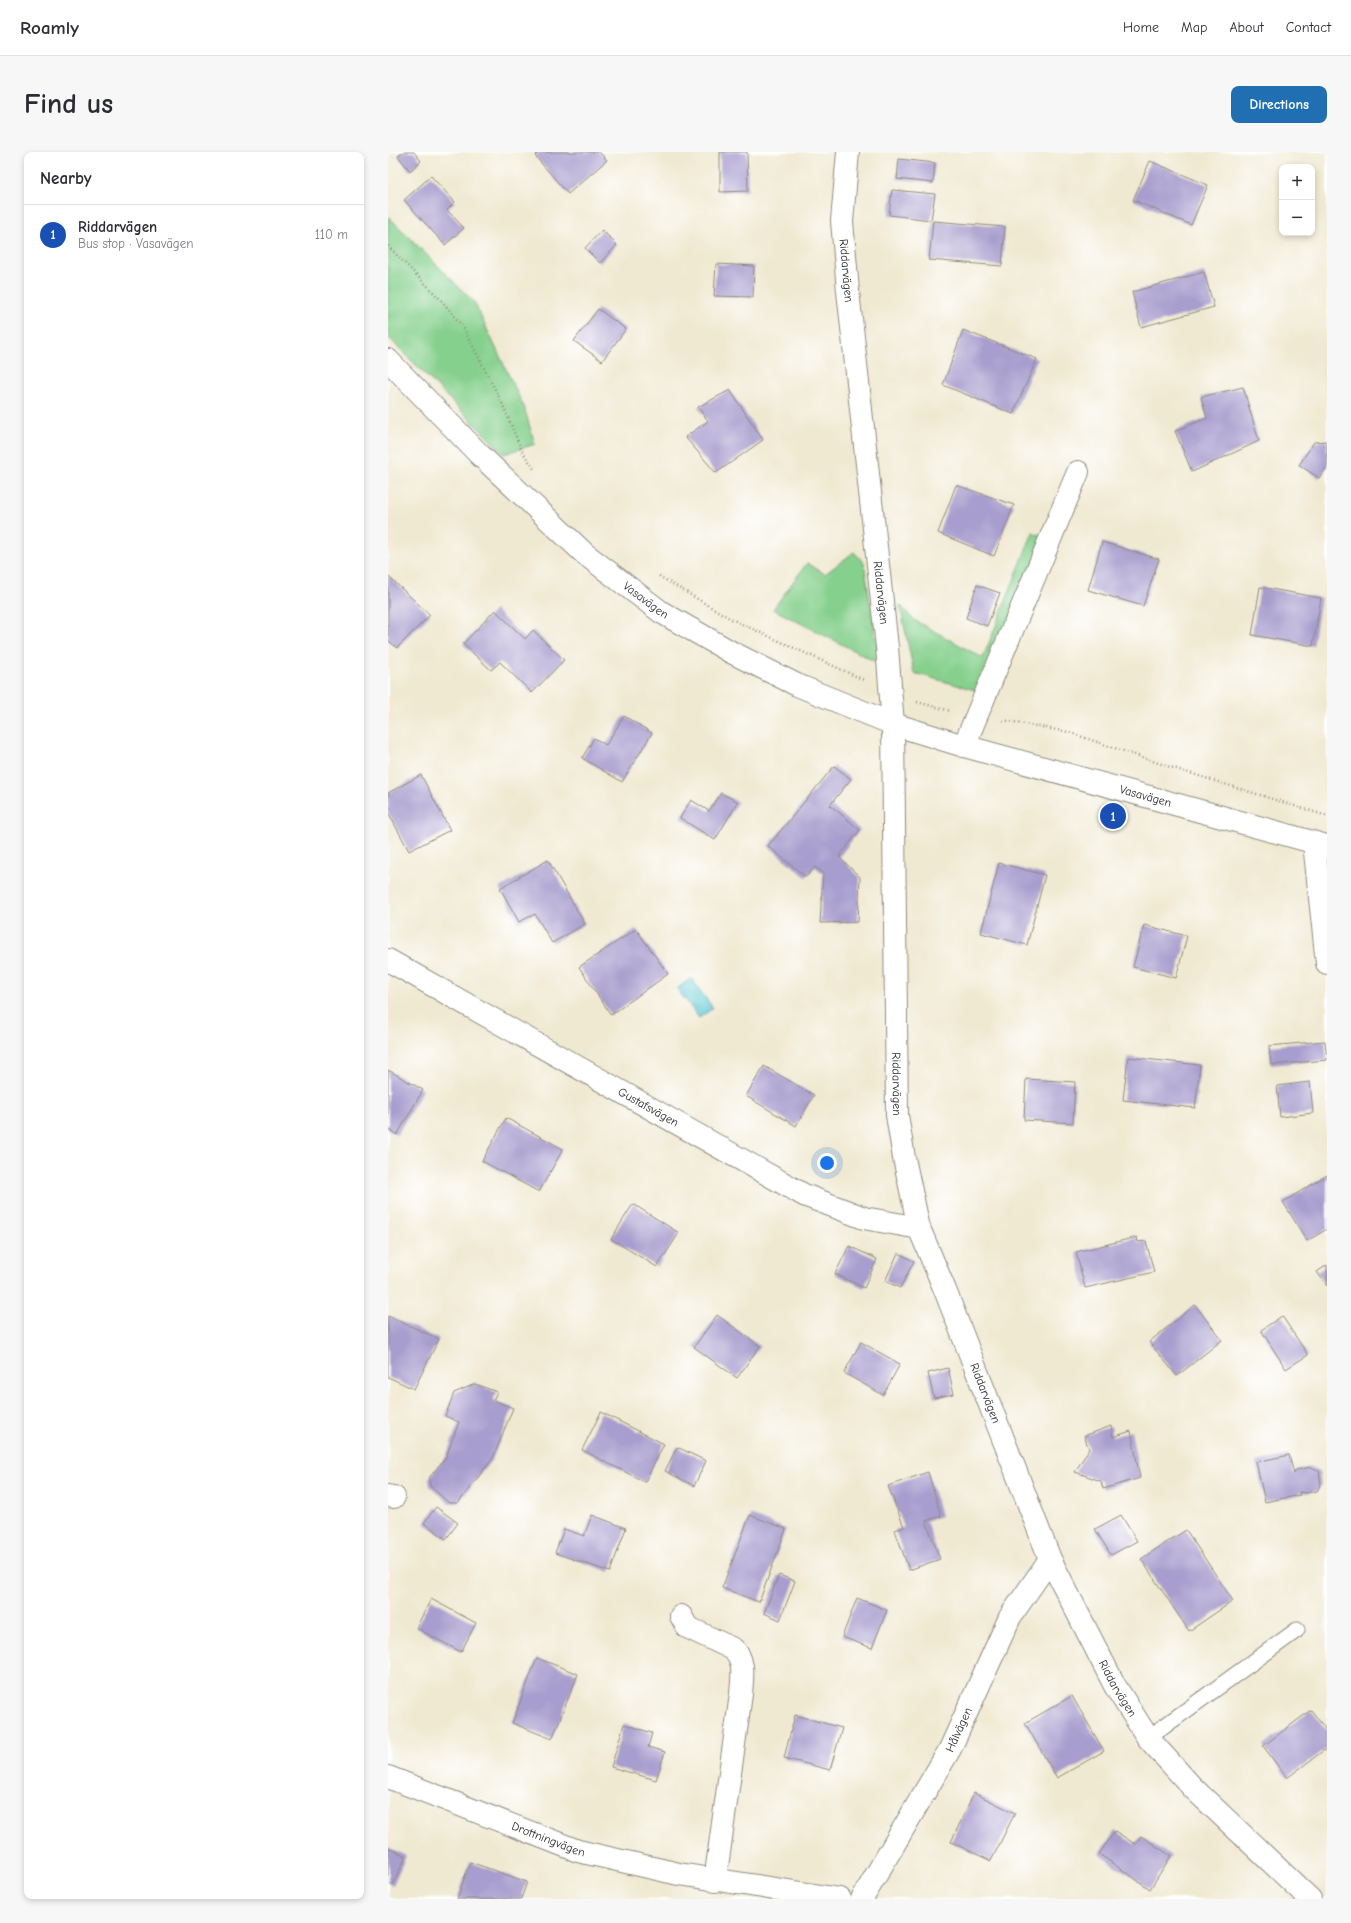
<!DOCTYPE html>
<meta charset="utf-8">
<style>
:root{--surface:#fff;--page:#f7f7f7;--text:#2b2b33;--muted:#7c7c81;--line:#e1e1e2;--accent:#1f6fb2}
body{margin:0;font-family:"Comic Neue",sans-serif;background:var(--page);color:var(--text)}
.controls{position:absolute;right:12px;top:12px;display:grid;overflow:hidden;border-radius:8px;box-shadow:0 2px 6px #0003}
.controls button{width:36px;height:36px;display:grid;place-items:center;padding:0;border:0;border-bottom:1px solid var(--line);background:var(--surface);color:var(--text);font:20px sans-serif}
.you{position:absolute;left:439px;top:1011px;width:14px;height:14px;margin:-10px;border:3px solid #fff;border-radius:50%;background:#1a73e8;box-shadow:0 0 0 6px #1a73e833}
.badge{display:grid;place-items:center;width:26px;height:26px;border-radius:50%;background:var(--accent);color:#fff;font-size:13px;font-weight:700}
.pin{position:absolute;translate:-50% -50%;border:2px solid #fff;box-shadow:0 1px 4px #0006}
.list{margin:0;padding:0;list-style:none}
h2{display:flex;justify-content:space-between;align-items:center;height:52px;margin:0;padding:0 16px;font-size:17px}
h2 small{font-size:13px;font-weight:400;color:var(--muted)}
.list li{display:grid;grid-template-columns:26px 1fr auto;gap:12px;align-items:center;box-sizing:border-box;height:60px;padding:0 16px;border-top:1px solid var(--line)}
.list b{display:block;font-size:15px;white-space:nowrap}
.list p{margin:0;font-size:13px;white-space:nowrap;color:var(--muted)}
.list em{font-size:13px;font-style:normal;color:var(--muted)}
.map{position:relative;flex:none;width:939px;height:1747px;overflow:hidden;border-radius:8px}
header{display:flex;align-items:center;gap:24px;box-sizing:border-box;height:56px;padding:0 20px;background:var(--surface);border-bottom:1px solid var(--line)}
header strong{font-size:19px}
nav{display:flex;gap:22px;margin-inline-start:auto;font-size:14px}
.intro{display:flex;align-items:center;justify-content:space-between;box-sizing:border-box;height:96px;padding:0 24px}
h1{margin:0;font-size:28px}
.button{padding:10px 18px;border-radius:8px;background:var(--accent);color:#fff;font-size:14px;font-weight:700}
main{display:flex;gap:24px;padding:0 24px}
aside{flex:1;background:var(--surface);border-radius:8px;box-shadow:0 2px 6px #0003}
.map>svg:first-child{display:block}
.green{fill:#86d08d;stroke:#587e5c}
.water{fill:#59c5d1;stroke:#42787e}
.building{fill:#a79dce}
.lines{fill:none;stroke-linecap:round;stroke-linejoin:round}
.lane-casing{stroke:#8e8a7e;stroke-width:17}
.street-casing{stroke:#8e8a7e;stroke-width:24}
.secondary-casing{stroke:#8e8a7e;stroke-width:24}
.path{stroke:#8e8a7e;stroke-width:2.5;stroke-dasharray:1 3;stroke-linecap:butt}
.lane{stroke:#fff;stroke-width:15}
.street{stroke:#fff;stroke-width:22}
.secondary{stroke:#fff;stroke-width:22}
.labels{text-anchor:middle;stroke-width:4;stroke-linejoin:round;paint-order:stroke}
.street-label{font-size:12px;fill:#2b2b2b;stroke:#fff}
</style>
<header>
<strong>Roamly</strong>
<nav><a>Home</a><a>Map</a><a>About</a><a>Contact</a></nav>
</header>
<div class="intro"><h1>Find us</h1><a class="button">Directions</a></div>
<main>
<aside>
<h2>Nearby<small></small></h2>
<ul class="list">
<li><span class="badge" style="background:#1a4fb4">1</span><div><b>Riddarvägen</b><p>Bus stop · Vasavägen</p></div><em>110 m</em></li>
</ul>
</aside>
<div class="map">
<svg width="939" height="1747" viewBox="0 0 939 1747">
<rect width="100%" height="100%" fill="#fff"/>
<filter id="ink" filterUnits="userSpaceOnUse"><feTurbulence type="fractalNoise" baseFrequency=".025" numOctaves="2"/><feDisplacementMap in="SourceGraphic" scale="8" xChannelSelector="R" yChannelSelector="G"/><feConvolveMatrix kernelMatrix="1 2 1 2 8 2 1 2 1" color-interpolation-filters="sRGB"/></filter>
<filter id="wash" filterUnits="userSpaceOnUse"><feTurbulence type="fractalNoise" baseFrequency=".012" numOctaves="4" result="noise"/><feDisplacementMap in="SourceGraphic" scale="16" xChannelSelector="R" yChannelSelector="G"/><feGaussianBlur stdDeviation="0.9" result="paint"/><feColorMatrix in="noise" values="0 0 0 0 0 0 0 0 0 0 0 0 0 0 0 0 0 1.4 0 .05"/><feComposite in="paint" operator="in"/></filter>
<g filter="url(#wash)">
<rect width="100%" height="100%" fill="#f0e9d1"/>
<!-- green -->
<g class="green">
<path d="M0 64 86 150 136 255 147 292 116 302 0 185Z"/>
<path d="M645 380 657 386 594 540 526 521 512 453 526 468 595 506Z"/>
<path d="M466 400 476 411 492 512 385 457 419 411 437 422Z"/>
</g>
<!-- water -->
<path class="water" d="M303 826 325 856 311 866 289 837Z"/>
<g id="blocks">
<!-- building -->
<g class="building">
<path d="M15 0H26L33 9 22 19 10 4Z"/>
<path d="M151 0H211L219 8 180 42 147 4Z"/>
<path d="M332 0H359L360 39 332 40Z"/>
<path d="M511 7 547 11 545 31 509 27Z"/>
<path d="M762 9 820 33 803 73 745 48Z"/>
<path d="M43 24 67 50 59 58 76 76 57 93 16 48Z"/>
<path d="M504 38 547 42 543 68 501 63Z"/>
<path d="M545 69 617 75 614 114 541 108Z"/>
<path d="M214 78 229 93 212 111 197 96Z"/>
<path d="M328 112 366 114 365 145 326 144Z"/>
<path d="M816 120 826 155 753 175 744 140Z"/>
<path d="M210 157 238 177 214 209 186 189Z"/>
<path d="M575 178 649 207 625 262 555 233Z"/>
<path d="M855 235 871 289 804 320 787 279 819 266 813 245Z"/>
<path d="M342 238 375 288 328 321 297 285 320 269 310 255Z"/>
<path d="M939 289V315L931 326 911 313 926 290Z"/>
<path d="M568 333 626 353 606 404 550 381Z"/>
<path d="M714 390 771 407 755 454 700 438Z"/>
<path d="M0 424 42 463 9 496 0 488Z"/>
<path d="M589 433 612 441 599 474 578 466Z"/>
<path d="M872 435 933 446 925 494 864 483Z"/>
<path d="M107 458 137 487 145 478 176 508 144 541 112 510 103 518 75 492Z"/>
<path d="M236 564 264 581 234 630 194 606 206 586 218 593Z"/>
<path d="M446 614 463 627 442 653 472 678 451 705 472 725 470 770 432 771 435 721 427 715 418 725 380 694Z"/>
<path d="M33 623 62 678 21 699 0 660V641Z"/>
<path d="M333 641 350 650 327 688 292 666 303 648 321 659Z"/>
<path d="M160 708 197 772 164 791 147 762 131 770 112 736Z"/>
<path d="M611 711 657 723 639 793 593 781Z"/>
<path d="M756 773 799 784 788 826 745 815Z"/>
<path d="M248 777 280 822 223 863 191 815Z"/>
<path d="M937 889 939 908 883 913 881 894Z"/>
<path d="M740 905 812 913 807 956 735 948Z"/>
<path d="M376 914 426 943 408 974 358 944Z"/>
<path d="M0 918 35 938 9 983 0 977Z"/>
<path d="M638 927 687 930 685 971 636 968Z"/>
<path d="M922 930 925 961 892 965 889 934Z"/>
<path d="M118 966 175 997 151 1040 94 1009Z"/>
<path d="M939 1023V1077L919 1089 895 1050Z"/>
<path d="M245 1052 291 1081 269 1115 223 1087Z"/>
<path d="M749 1085 750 1090 758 1089 766 1120 697 1136 688 1100Z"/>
<path d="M461 1094 489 1107 476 1136 447 1122Z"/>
<path d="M510 1101 526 1109 512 1136 497 1129Z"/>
<path d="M939 1113V1134L929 1120Z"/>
<path d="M807 1153 834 1188 789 1224 761 1190Z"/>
<path d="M329 1163 372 1194 349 1226 306 1195Z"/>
<path d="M0 1164 51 1187 26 1237 0 1225Z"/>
<path d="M894 1164 920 1203 898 1217 873 1178Z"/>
<path d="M473 1190 512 1212 495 1243 456 1221Z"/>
<path d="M560 1216 566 1242 546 1246 540 1221Z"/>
<path d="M87 1232 109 1240 105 1248 125 1256 105 1306 70 1351H61L42 1334 41 1326 58 1305 71 1270 57 1264 66 1241Z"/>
<path d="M213 1260 276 1292 257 1330 194 1298Z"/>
<path d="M723 1274 725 1285 743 1279 752 1326 715 1337 713 1329 687 1320 701 1297 696 1284Z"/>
<path d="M289 1295 318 1309 306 1334 277 1319Z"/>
<path d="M901 1303 906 1322 908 1318 923 1315 931 1319 933 1332 929 1339 918 1341 911 1340 912 1343 877 1350 868 1310Z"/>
<path d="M540 1320 553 1364 538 1369 552 1407 521 1418 507 1378 516 1375 500 1334Z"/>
<path d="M48 1355 70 1371 58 1387 36 1371Z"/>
<path d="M204 1363 238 1376 222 1420 167 1401 176 1377 196 1384Z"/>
<path d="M362 1363 398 1377 371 1450 334 1436Z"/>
<path d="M733 1363 749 1389 723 1403 707 1377Z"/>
<path d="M798 1378 845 1449 801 1479 753 1407Z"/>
<path d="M391 1423 407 1429 392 1468 376 1461Z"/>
<path d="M469 1446 499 1458 484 1496 454 1485Z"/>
<path d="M43 1447 88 1471 73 1500 28 1476Z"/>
<path d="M149 1506 190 1522 164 1587 124 1571Z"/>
<path d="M684 1544 716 1599 669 1626 637 1571Z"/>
<path d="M923 1558 939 1579V1596L899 1626 875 1594Z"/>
<path d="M407 1563 454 1576 442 1618 396 1606Z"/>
<path d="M236 1572 264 1581 260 1595 277 1600 268 1628 223 1615Z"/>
<path d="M586 1641 627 1661 603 1709 563 1690Z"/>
<path d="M727 1679 747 1692 753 1684 783 1704 762 1737 711 1702Z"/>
<path d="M0 1695 18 1704 5 1733 0 1731Z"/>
<path d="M82 1710 139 1730 133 1747H69Z"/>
</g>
</g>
</g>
<g filter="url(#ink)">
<use href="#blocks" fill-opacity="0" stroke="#8e8a7e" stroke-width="1"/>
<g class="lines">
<defs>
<path id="lane" d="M760 1586 909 1478"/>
<g id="street">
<path id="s1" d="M460 0 454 69 460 139 499 495 505 572 509 963 516 1006 531 1076 557 1138 662 1407 727 1534 760 1586 805 1636 922 1747"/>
<path d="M576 594 690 320"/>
<path d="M926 691 939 811"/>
<path id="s2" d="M0 808 416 1043 476 1066 531 1076"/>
<path d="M0 1344 6 1345"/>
<path d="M293 1464 299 1475 345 1497C358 1508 354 1526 353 1542L327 1729"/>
<path id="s3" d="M0 1625 190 1699 291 1722 452 1747"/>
<path id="s4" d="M474 1747 562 1597 622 1465 662 1407"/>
</g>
<g id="secondary">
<path id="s5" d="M0 208 92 303 197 402 273 460 343 500 409 533 505 572 576 594 939 694"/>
</g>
</defs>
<!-- lane casing -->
<use href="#lane" class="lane-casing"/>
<!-- street casing -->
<use href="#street" class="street-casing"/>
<!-- secondary casing -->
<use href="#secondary" class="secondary-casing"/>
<!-- path -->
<g class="path">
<path d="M0 94 54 149 75 175 114 251 134 299 146 317"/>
<path d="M271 424 343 467 476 528"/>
<path d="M529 550 563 559"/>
<path d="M615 568 680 580 779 614 939 664"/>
</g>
<!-- lane -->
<use href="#lane" class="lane"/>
<!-- street -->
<use href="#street" class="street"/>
<!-- secondary -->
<use href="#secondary" class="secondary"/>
</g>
</g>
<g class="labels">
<!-- street labels -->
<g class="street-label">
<text dy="4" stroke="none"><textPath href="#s1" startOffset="119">Riddarvägen</textPath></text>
<text dy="4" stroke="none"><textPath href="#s1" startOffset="443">Riddarvägen</textPath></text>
<text dy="4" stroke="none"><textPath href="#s5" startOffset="353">Vasavägen</textPath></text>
<text dy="4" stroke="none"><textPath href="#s5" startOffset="893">Vasavägen</textPath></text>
<text dy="4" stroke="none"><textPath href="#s1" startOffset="935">Riddarvägen</textPath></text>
<text dy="4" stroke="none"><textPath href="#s2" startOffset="299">Gustafsvägen</textPath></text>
<text dy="4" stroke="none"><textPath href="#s1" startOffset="1259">Riddarvägen</textPath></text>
<text dy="4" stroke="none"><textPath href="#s1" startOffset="1583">Riddarvägen</textPath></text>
<text dy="4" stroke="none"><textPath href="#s4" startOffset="195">Hålvägen</textPath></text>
<text dy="4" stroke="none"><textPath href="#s3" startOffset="172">Drottningvägen</textPath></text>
</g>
</g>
</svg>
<div class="controls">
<button>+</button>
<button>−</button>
</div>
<div class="you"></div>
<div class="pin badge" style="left:725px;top:664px;background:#1a4fb4">1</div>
</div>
</main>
